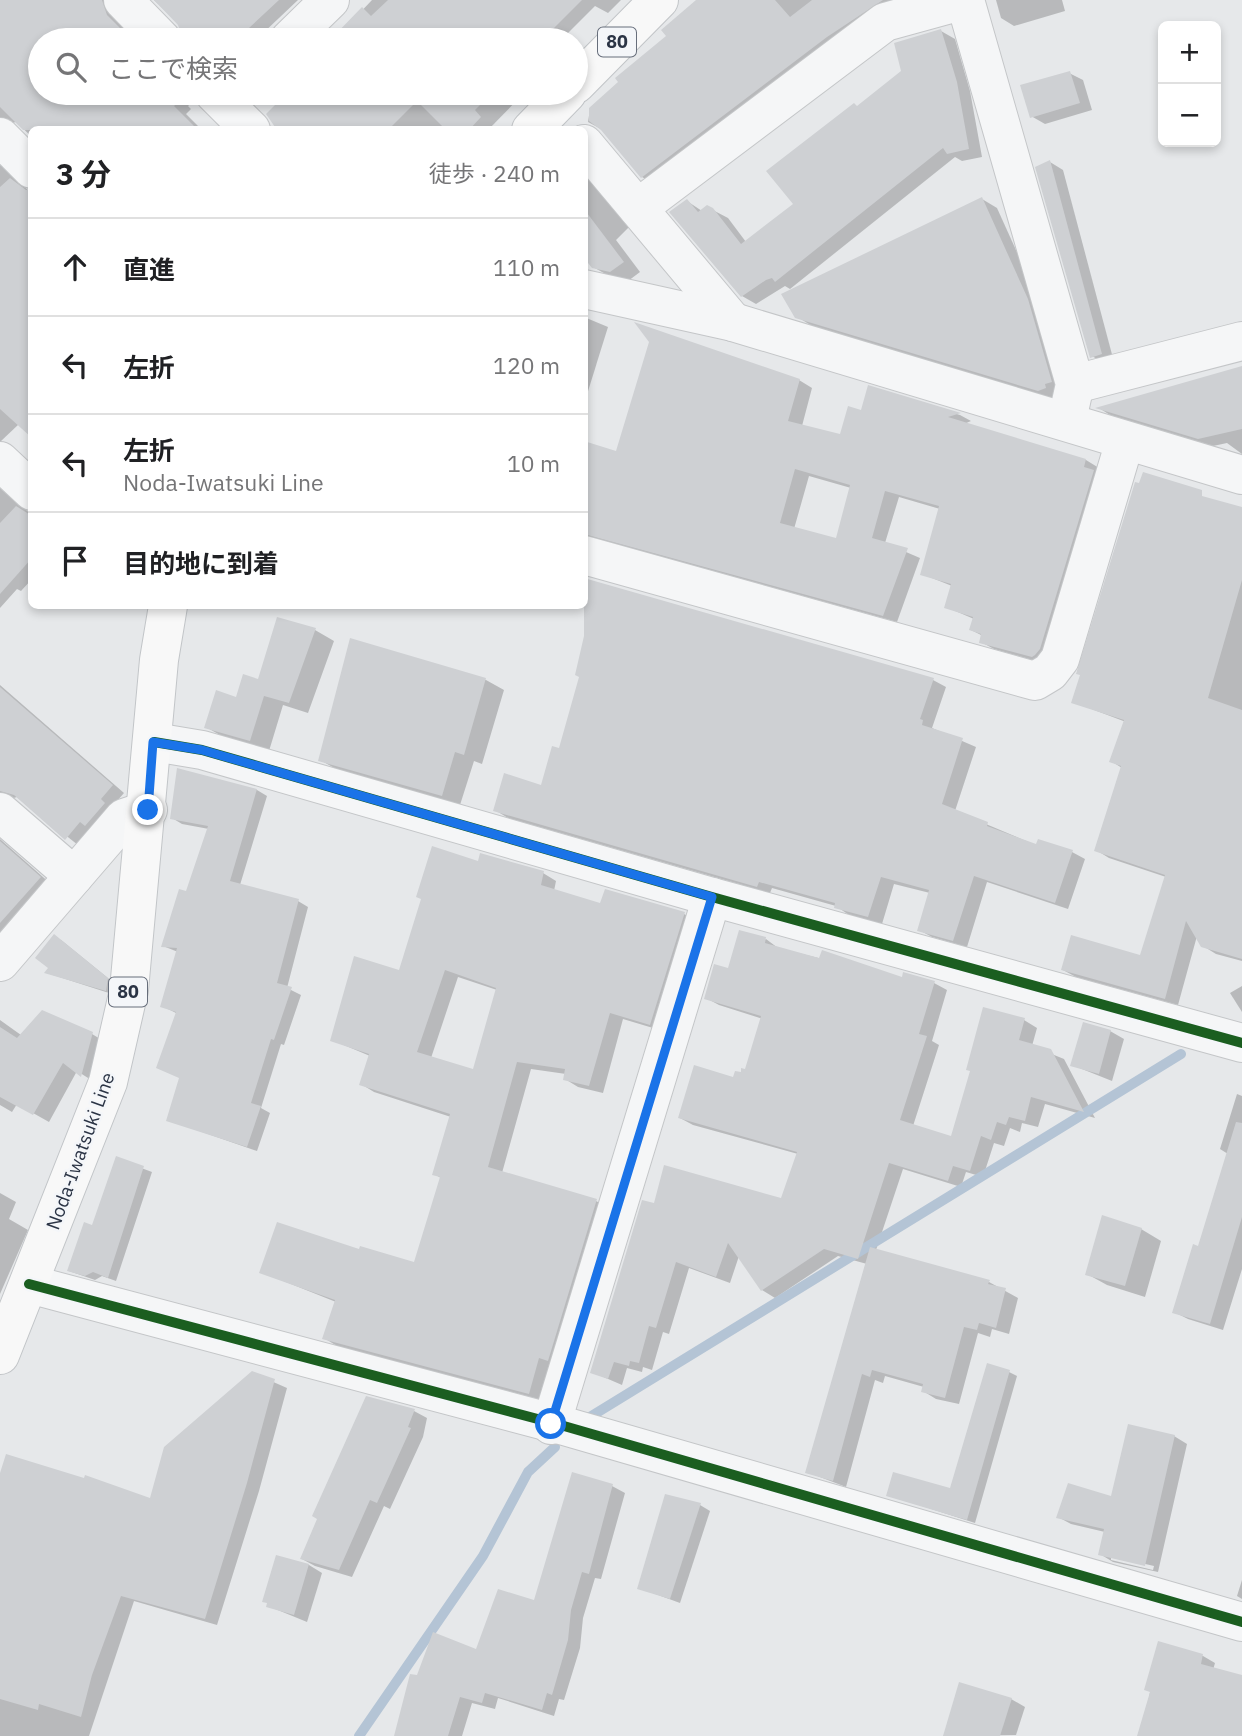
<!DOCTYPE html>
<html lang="ja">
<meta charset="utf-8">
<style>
:root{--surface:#fff;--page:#f6f6f6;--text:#202124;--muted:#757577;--line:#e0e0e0}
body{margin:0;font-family:"IBM Plex Sans","Noto Sans JP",sans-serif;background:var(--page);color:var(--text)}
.controls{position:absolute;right:21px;top:21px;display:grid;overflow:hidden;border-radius:10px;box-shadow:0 4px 10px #0003}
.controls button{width:63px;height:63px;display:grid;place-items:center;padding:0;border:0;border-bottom:2px solid var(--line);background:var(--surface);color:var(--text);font:35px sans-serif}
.stop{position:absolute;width:21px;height:21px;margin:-16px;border:5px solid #1a73e8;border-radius:50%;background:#fff}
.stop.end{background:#1a73e8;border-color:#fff;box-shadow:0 2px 7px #0008}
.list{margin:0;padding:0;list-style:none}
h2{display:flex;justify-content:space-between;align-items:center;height:91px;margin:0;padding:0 28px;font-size:30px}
h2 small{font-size:23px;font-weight:400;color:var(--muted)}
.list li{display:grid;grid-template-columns:46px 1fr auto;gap:21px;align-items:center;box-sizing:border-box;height:98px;padding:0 28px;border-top:2px solid var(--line)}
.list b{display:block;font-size:26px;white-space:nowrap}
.list p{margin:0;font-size:23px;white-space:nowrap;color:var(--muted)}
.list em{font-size:23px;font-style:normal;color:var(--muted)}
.icon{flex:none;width:38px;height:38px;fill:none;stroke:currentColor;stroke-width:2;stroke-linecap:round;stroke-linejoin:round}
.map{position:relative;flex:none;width:1242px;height:1736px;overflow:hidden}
.search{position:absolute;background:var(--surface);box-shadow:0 4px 10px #0003;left:28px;top:28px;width:560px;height:77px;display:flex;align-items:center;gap:18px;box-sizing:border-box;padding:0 24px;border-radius:38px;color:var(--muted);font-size:26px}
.panel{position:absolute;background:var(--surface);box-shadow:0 4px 10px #0003;left:28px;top:126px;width:560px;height:483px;border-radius:10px}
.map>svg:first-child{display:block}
.shadow{fill:#0003;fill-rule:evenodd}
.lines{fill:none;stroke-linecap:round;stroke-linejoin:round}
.stream{stroke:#b4c4d5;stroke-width:10}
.building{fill:#ced0d3;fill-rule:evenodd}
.minor-casing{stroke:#c4c6c8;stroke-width:40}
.major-casing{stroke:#c2c5c8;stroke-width:40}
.minor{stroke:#f5f6f7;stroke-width:38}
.major{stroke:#f8f8f8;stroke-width:38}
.cycleway-casing{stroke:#f4f6f9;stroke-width:15}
.cycleway{stroke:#1b5e20;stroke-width:10}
.route{stroke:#1a73e8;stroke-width:9}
.labels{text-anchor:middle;stroke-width:5;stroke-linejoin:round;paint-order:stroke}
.shield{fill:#f4f6f9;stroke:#676e7b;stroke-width:2}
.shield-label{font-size:18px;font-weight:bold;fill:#2b3445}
.street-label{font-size:19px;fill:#2b3445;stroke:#f4f6f9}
</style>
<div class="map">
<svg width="1242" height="1736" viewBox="0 0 1242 1736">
<rect width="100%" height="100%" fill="#e6e8ea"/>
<!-- shadow -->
<g class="shadow">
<path d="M14 0H115L114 13 120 24 136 40H40V93H202L188 106 191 109 186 114 202 130H32V137L16 122 0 126V14Z"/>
<path d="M154 0H298L260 36 264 40H185L179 24Z"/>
<path d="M372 0H621L608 13 595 6 561 40H334Z"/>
<path d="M698 0H924L656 185 642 177 603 130 588 122 590 109 668 36Z"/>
<path d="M996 0H1062L1065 11 1014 26 1001 18Z"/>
<path d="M941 31 955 39 970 91 982 157 962 161 955 157 790 289 785 286 756 304 742 296 687 201 702 211 707 207 728 218 746 242 795 205 858 107 903 72Z"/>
<path d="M1069 73 1083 80 1092 110 1045 124 1031 116Z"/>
<path d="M284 93H524L488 130H281L276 101Z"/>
<path d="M1050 162 1063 170 1114 362 1105 364 1092 356Z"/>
<path d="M0 164 30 192 19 424 0 442Z"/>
<path d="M584 166 631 225 616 240 640 272 628 281 611 277 593 267 586 258 584 260Z"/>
<path d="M982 199 997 208 1043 310 1066 390 1054 399 812 326 796 316Z"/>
<path d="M584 317 608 327 584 404Z"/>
<path d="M1242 368V454L1227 443 1213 446 1110 415 1099 408Z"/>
<path d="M799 380 812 388 802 426 841 436 863 412 869 388 960 415 971 421 964 424 1086 460 1099 468 1046 664 994 649 981 642 983 636 971 630 974 619 946 607 952 586 922 574 940 509 899 497 885 543 920 558 897 622 605 541 584 544V442L617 453ZM809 476 851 488 837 540 794 529Z"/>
<path d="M0 488 32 515V579L21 591 17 589 0 608Z"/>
<path d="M1242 509V961L1216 954 1203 946 1197 936 1178 1005 1076 977 1063 970 1141 957 1166 877 1109 858 1096 850 1122 768 1111 761 1126 722 1073 702Z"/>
<path d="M315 630 334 641 308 713 283 705 269 751 225 738 206 727Z"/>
<path d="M351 640 486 680 504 690 482 764 474 761 460 805 338 770 320 760Z"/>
<path d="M933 680 946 687 932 728 976 747 955 811 1038 846 1072 852 1085 859 1068 909 987 882 967 947 932 937 919 930 930 893 894 884 882 924 849 915 836 906 772 888 770 893 508 818 495 810 542 787 560 750Z"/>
<path d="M0 685 124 793 78 845 17 797 0 802Z"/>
<path d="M179 770 257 790 267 796 240 885 298 901 308 907 287 988 301 995 284 1045 281 1044 261 1108 270 1113 257 1151 168 1120 180 1078 178 1014 162 1006 178 952 163 946 187 894 209 829 182 824 172 818Z"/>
<path d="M0 839 52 885 0 943Z"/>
<path d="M479 863 543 873 556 881 554 891 601 905 684 914 697 921 663 1031 623 1019 603 1093 578 1087 565 1079 566 1074 531 1069 502 1173 596 1201 609 1208 542 1400 337 1346 324 1338 336 1302 261 1272 360 1251 415 1264 441 1178 434 1174 451 1117 374 1092 361 1084 370 1056 332 1040 400 972ZM458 977 497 990 474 1071 431 1058Z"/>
<path d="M766 939 778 948 903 979 934 983 947 990 932 1041 939 1045 913 1126 952 1138 1024 1020 1037 1028 1032 1046 1064 1059 1095 1118 1045 1104 1038 1127 1022 1123 1020 1132 1010 1128 1004 1146 994 1143 983 1177 966 1172 961 1187 903 1169 876 1250 989 1282 1018 1298 1009 1334 992 1329 990 1337 978 1333 959 1404 936 1399 923 1391 924 1387 885 1376 883 1383 875 1380 846 1487 807 1472 867 1264 838 1256 775 1298 762 1290 739 1256 730 1283 689 1268 669 1334 663 1332 652 1370 643 1367 642 1372 627 1368 622 1385 592 1372 655 1205 782 1201 798 1154 693 1125 680 1118 747 1071 763 1019 719 1005 706 998 729 970Z"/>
<path d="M61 940 114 983 112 994 47 973Z"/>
<path d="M1242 986V1012L1230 993Z"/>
<path d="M0 1020 21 1035 92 1034 107 1043 96 1083 77 1071 49 1122 17 1104 12 1112 0 1105Z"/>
<path d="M1110 1031 1124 1039 1112 1081 1072 1065Z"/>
<path d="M1237 1094 1242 1096V1269L1223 1330 1188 1319 1174 1312 1199 1248 1228 1154 1220 1149Z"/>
<path d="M117 1159 152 1172 116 1281 102 1276 95 1280 69 1271 93 1227Z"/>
<path d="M0 1193 16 1202 9 1219 28 1230 0 1294Z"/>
<path d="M1141 1229 1161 1241 1145 1297 1107 1285 1087 1274Z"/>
<path d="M1009 1372 1017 1376 975 1523 888 1495 951 1490Z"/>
<path d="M253 1373 287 1388 259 1491 217 1625 134 1601 89 1736H0V1479L151 1500Z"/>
<path d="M367 1398 414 1411 427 1418 423 1437 390 1509 384 1506 352 1577 315 1566 302 1559Z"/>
<path d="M1174 1436 1187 1444 1158 1572 1113 1562 1100 1554 1105 1532 1071 1524 1058 1517 1113 1498ZM1111 1556 1154 1566 1153 1570 1111 1560Z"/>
<path d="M612 1486 625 1493 601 1579 595 1578 583 1618 580 1648 564 1700 559 1699 554 1716 498 1698 495 1709 472 1703 462 1736H396L418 1677 477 1651 535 1602Z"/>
<path d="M700 1505 710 1511 680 1603 639 1588Z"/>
<path d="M277 1557 309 1565 322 1573 307 1622 268 1606Z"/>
<path d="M1242 1580V1599L1237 1596Z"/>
<path d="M1159 1643 1203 1656 1215 1663 1213 1670 1242 1677V1736H1142Z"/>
<path d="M1011 1699 1025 1707 1016 1735 943 1736Z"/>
</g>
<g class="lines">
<!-- stream -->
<g class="stream">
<path d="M585 1420 1181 1054"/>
<path d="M359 1736 483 1556 528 1472 555 1447"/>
</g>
</g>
<!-- building -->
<g class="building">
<path d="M0 0H102L107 15 132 40H40V93H189L174 106 198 130H23L0 107Z"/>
<path d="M154 0H279L249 28 261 40H183L178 25Z"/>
<path d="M388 0H582L542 40H330L362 7 371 16Z"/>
<path d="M696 0H775L790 17 812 0H883L827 37 641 178 601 130 589 121V108L618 82 615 78 666 36 661 30Z"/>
<path d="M941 29 957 82 969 149 947 154 943 148 775 282 772 278 766 280 741 297 669 212 687 199 698 212 707 205 713 208 741 244 793 204 766 171 854 103 857 106 901 71 894 43Z"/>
<path d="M1070 71 1080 103 1030 118 1020 85Z"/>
<path d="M287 93H492L475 110 481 117 469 130H446L417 101 388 130H277L266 114Z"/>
<path d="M1050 160 1102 354 1090 358 1035 167Z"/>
<path d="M10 178 26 190H32V438L0 409V187Z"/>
<path d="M982 197 1028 299 1052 382 1045 384 1046 388 1038 391 795 318 781 294Z"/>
<path d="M584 209 624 262 610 272 592 268 584 258Z"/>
<path d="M634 322 800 379 788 421 840 434 848 406 861 410 868 385 961 413 948 417 1086 459 1084 467 1094 470 1040 649 1035 655 1032 657 979 643 981 634 969 630 973 617 944 608 951 584 920 575 939 506 885 491 872 538 908 548 883 616 584 534V441L616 451 649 342ZM795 469 850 485 836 538 780 523Z"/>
<path d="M1242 366V429L1198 439 1095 408Z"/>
<path d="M1143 472 1202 490V496L1242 507V580L1208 698 1242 710V959L1201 947 1186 921 1165 999 1061 970 1071 935 1140 955 1165 875 1094 851 1121 766 1109 762 1124 720 1071 703 1080 675 1076 674 1135 482 1139 483Z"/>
<path d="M16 506 32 516V558L0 594V523Z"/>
<path d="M584 578 934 678 920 719 923 720 922 725 963 738 942 804 988 822 987 826 1036 844 1038 839 1073 850 1055 903 974 876 953 941 917 931 929 890 881 877 868 917 834 908 835 903 759 882 757 887 493 811 504 773 541 785 552 746 559 748 579 677 575 675 584 636Z"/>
<path d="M277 617 316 628 289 703 264 696 250 741 204 728 216 690 236 697 243 674 258 679Z"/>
<path d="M350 638 486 678 464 755 455 752 442 796 318 761Z"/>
<path d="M0 687 113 785 101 799 105 803 85 826 80 822 65 840 14 795 0 791Z"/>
<path d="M177 768 257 789 230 881 299 899 277 983 292 987 274 1040 271 1039 251 1103 261 1106 247 1147 166 1121 179 1078 156 1068 176 1012 160 1007 177 948 161 947 179 889 186 891 208 826 170 819Z"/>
<path d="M0 841 41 877 0 923Z"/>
<path d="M432 846 478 861 480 853 544 871 541 885 600 903 605 889 685 912 650 1025 610 1013 589 1086 563 1080 565 1069 517 1062 488 1167 597 1199 548 1361 539 1358 529 1394 322 1339 335 1300 259 1273 277 1222 359 1249 360 1246 414 1262 440 1177 432 1175 450 1114 359 1085 369 1054 330 1041 354 956 399 970 421 899 416 897ZM445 970 496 988 473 1069 417 1052Z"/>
<path d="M739 930 766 937 765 943 819 958 822 950 902 977 903 972 935 981 919 1034 927 1036 900 1120 951 1136 970 1071 966 1070 983 1007 1025 1018 1019 1040 1051 1049 1084 1112 1031 1097 1025 1121 1009 1117 1006 1125 997 1122 991 1140 981 1136 970 1171 953 1166 948 1181 889 1163 858 1259 824 1249 761 1291 728 1243 716 1277 676 1262 656 1328 649 1326 639 1363 630 1361 629 1366 614 1362 608 1379 590 1373 642 1200 654 1203 664 1165 781 1198 797 1152 678 1118 694 1065 733 1077 735 1071 741 1072V1068L745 1069 761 1016 704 999 714 964 728 968Z"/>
<path d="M54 934 108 978 106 991 44 973 48 968 35 958Z"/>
<path d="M42 1010 93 1032 81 1077 63 1063 33 1115 0 1097V1027L17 1038Z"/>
<path d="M1083 1022 1111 1030 1099 1074 1070 1066Z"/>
<path d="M1236 1122 1242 1123V1217L1210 1324 1172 1313 1193 1244 1198 1246Z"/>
<path d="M116 1156 144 1166 108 1278 93 1272 85 1276 67 1271 84 1222 92 1225Z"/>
<path d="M1102 1215 1142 1228 1125 1286 1085 1275Z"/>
<path d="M870 1247 990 1280 988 1284 1006 1288 996 1328 979 1323 977 1330 964 1327 945 1398 921 1392 923 1384 872 1370 870 1377 862 1374 833 1481 805 1473Z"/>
<path d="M987 1363 1010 1370 967 1520 886 1496 893 1472 950 1488Z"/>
<path d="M252 1371 275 1379 247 1483 205 1619 121 1596 92 1675 81 1717 39 1704 38 1710 0 1699V1473L6 1454 84 1478 85 1475 150 1498 164 1447Z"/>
<path d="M366 1396 415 1409 408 1427 411 1428 377 1503 370 1500 339 1570 300 1559 317 1519 312 1516Z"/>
<path d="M1128 1424 1175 1435 1145 1566 1098 1555 1104 1529 1056 1518 1068 1483 1111 1496Z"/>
<path d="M572 1472 613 1484 589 1574 582 1572 571 1610 568 1640 552 1695 547 1693 542 1710 485 1693 482 1703 460 1697 448 1736H394L410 1674 417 1675 433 1632 476 1649 498 1589 534 1600Z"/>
<path d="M665 1494 701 1503 670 1599 637 1589Z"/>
<path d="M276 1555 309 1564 294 1615 266 1607 267 1603 262 1602Z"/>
<path d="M1158 1641 1203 1654 1201 1664 1242 1675V1736H1137L1150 1692 1144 1690Z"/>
<path d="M959 1682 1012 1698 1000 1736H943Z"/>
</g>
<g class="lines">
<defs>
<g id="minor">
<path d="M123 0 162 40"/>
<path d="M965 0 1075 384 1067 420"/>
<path d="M289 40 330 0"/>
<path d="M214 93 251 130"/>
<path d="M0 137 32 169"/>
<path d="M584 144 733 322"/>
<path d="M638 208 885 22 965 0"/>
<path d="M584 289 733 322 1242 475"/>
<path d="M1075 384 1242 341"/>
<path d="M0 461 32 491"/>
<path d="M584 555 1035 681 1050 672 1060 659 1125 441"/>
<path d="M154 742 202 750 712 897 1242 1043"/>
<path d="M0 812 74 876"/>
<path d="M0 962 124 818 148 810"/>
<path d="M29 1284 564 1426 1242 1622"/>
<path d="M551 1425 712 897"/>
</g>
<g id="major">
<path d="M576 84 659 0"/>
<path d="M531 130 567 93"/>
<path d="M0 1355 108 1082 129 990 159 660 168 606"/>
</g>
</defs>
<!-- minor casing -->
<use href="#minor" class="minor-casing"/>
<!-- major casing -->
<use href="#major" class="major-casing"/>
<!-- minor -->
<use href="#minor" class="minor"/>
<!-- major -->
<use href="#major" class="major"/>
<defs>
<g id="cycleway">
<path d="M154 742 202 750 712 897 1242 1043"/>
<path d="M29 1284 564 1426 1242 1622"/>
</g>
</defs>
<!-- cycleway casing -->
<use href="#cycleway" class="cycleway-casing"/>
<!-- cycleway -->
<use href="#cycleway" class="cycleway"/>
</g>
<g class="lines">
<!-- route -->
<path class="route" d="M148 810 153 742 202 750 712 897 551 1424"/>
</g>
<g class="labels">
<!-- shield labels -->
<g class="shield">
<rect x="598" y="27.5" width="38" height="29" rx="5"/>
<rect x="109" y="977.5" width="38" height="29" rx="5"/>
</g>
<g class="shield-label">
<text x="617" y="48">80</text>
<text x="128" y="998">80</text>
</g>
<!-- street labels -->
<g class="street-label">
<text transform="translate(80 1151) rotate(-70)" y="7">Noda-Iwatsuki Line</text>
</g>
</g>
</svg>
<div class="controls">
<button>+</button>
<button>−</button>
</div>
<div class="stop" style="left:551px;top:1424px"></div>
<div class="stop end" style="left:148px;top:810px"></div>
<div class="search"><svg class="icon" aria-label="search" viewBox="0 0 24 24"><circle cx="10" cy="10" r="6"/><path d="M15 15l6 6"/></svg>ここで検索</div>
<section class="panel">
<h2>3 分<small>徒歩 · 240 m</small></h2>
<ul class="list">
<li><svg class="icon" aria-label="ahead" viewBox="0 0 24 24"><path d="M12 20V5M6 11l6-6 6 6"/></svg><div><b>直進</b></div><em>110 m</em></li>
<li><svg class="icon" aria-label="left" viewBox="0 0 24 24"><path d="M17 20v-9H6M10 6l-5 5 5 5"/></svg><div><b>左折</b></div><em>120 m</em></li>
<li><svg class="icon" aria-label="left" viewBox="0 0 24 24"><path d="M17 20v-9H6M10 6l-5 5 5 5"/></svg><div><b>左折</b><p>Noda-Iwatsuki Line</p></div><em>10 m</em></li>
<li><svg class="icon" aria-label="arrive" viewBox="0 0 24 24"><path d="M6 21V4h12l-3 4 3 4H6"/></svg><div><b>目的地に到着</b></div></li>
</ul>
</section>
</div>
